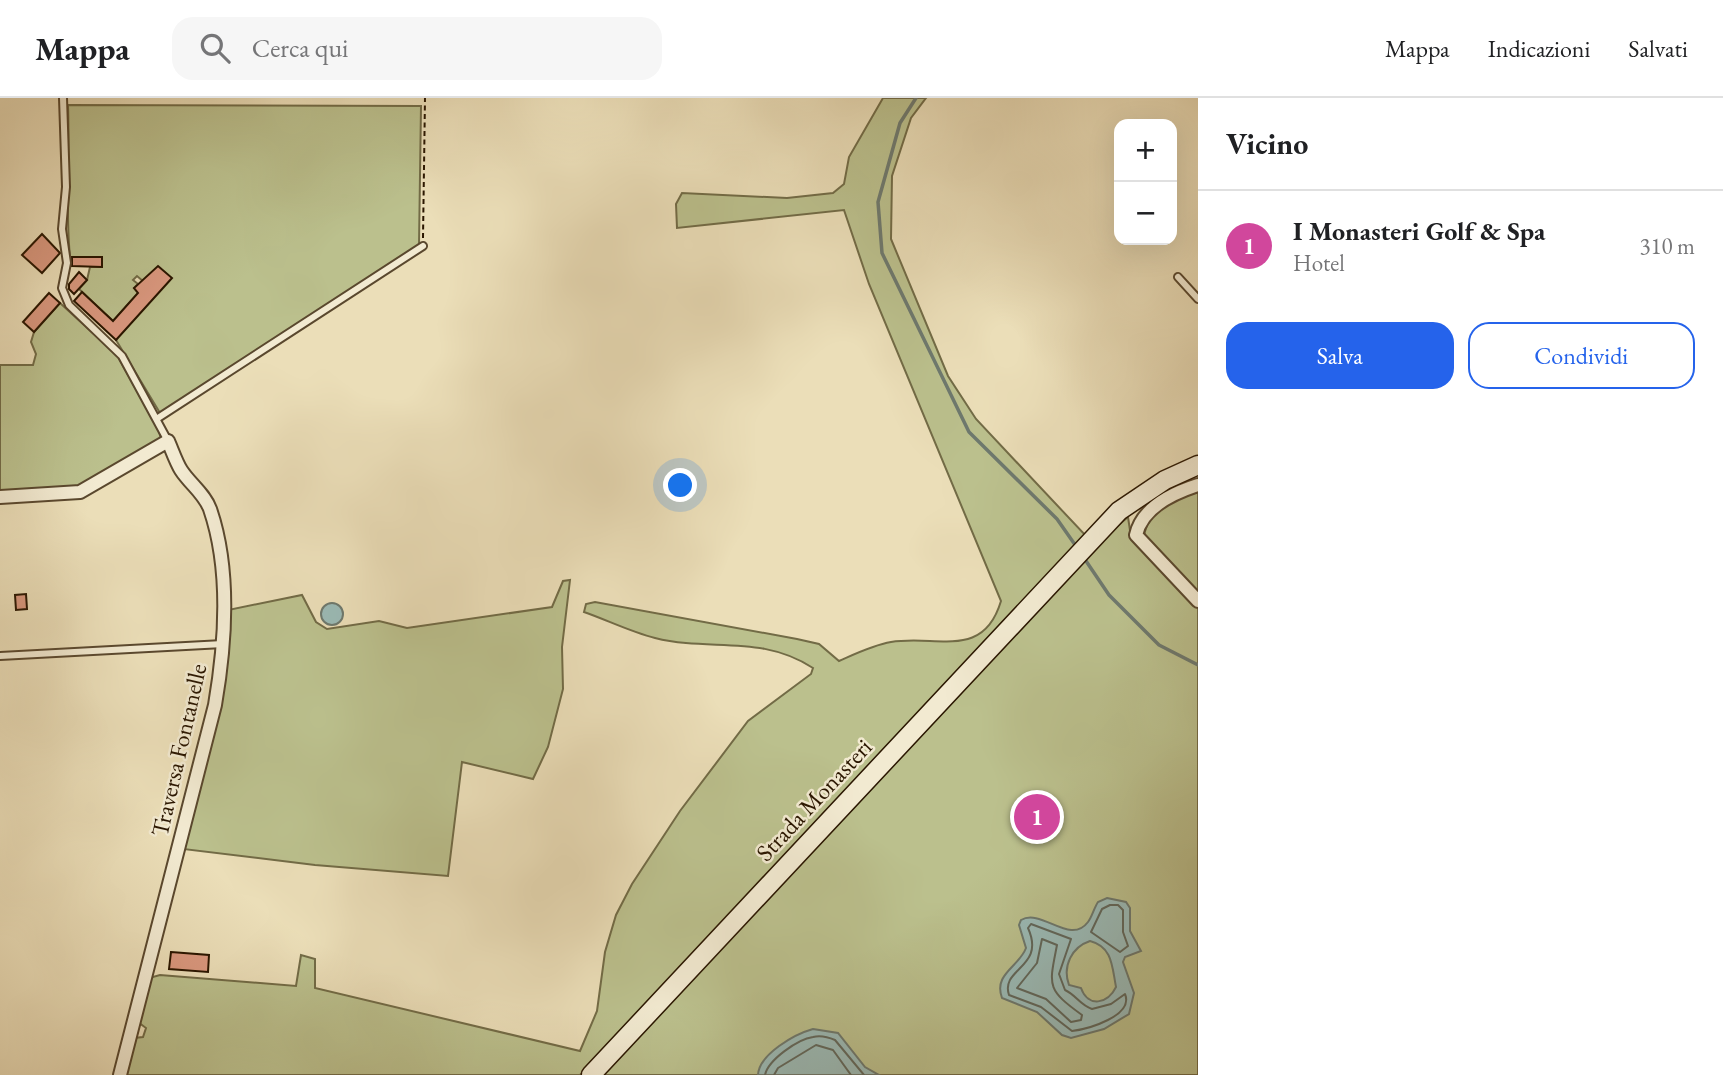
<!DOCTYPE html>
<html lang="it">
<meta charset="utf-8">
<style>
:root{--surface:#fff;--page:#f6f6f6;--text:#202124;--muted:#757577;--line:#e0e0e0;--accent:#2563eb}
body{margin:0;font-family:"EB Garamond",serif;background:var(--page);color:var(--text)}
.controls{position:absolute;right:21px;top:21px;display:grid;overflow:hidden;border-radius:14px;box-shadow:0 7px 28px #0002}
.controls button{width:63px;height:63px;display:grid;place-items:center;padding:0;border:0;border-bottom:2px solid var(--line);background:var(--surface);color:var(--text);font:35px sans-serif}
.you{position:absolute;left:681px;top:388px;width:24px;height:24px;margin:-18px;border:5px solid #fff;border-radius:50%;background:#1a73e8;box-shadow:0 0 0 10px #1a73e833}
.badge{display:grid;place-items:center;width:46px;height:46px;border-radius:50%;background:var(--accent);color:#fff;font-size:23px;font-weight:700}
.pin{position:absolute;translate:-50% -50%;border:4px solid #fff;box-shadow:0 2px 7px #0006}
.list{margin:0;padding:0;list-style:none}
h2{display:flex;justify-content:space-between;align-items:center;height:91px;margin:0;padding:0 28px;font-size:30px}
h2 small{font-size:23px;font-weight:400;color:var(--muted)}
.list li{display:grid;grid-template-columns:46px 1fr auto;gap:21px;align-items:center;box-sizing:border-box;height:112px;padding:0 28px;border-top:2px solid var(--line)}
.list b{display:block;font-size:26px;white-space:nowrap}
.list p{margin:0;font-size:23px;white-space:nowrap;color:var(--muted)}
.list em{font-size:23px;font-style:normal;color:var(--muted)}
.actions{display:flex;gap:14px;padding:21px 28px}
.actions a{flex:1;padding:16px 0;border:2px solid var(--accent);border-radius:21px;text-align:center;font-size:24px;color:var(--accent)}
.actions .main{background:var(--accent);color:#fff}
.icon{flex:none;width:38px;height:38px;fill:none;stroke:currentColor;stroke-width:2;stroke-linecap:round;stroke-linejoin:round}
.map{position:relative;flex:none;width:1198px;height:977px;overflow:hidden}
header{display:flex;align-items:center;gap:42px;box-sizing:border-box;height:98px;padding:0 35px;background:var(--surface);border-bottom:2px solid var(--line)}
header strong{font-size:33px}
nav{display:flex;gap:38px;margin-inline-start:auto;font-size:24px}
.search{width:490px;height:63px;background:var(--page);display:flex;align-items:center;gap:18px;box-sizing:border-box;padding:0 24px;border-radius:21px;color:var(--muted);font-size:26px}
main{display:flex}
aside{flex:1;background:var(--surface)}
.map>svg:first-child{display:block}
.green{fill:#bbc08d;stroke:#726b46;stroke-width:2}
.water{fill:#9bbbb7;stroke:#6e796e;stroke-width:2;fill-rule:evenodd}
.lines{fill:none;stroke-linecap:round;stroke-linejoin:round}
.shore{stroke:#62685c;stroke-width:2}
.stream{stroke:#6e796e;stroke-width:3.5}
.building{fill:#da987f;stroke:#2a1600;stroke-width:2}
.service-casing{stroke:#5a482e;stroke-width:10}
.minor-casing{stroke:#5a482e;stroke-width:16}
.secondary-casing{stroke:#2a1600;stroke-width:21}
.path{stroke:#2a1600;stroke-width:2;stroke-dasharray:5 3.5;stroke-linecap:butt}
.service{stroke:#f2ead1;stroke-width:6}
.minor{stroke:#f2ead1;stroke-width:12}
.secondary{stroke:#f2ead1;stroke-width:18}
.labels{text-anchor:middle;stroke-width:5;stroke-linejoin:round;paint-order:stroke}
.street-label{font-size:24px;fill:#2a1600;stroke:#f2ead1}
</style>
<header>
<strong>Mappa</strong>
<div class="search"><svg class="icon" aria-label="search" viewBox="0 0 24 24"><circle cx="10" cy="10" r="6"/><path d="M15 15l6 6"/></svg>Cerca qui</div>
<nav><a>Mappa</a><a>Indicazioni</a><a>Salvati</a></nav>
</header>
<main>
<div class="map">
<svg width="1198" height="977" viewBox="0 0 1198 977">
<rect width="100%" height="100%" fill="#ebdeb8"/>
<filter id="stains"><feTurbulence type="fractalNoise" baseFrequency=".00286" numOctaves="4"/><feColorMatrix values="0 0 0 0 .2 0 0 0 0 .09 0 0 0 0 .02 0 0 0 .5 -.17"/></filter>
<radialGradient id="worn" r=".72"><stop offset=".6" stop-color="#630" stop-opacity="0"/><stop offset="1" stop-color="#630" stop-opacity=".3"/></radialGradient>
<!-- green -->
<g class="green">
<path d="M883 0H926L911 20 892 78 891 141 948 278 976 321 1086 438 1108 436 1128 419 1131 439 1198 510V977H603L635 919 580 977H124L134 940 143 939 146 930 138 924 149 880 160 877 296 888 301 857 315 861V890L580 953 597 913 605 854 616 817 632 786 680 713 748 623 811 576 813 570C761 536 710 554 655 540 631 534 607 522 584 514L586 506 595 504 797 541 819 546 839 563C855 556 873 547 891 544 936 536 983 563 1001 503L869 186 844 112 677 130 676 106 682 95 787 100 833 95 844 86 849 59Z"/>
<path d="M68 7 421 8 419 147 160 315 116 242 144 184 137 178 133 182 138 186 134 190 138 195 113 223 79 191 87 182 90 169H102V159H70C65 109 70 57 68 7Z"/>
<path d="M60 205 117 257 159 333 161 341 86 388 0 395V267H33L36 256 31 244 34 234Z"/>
<path d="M1198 392V497L1144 438C1148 411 1176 401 1198 392Z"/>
<path d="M570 482 562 549 563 591 548 649 533 681 462 664 448 778 315 767 183 751 228 512 302 497 316 524 327 531 379 523 407 530 552 509 563 483Z"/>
</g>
<!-- water -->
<g class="water">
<circle cx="332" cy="516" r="11"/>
<path d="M1107 800 1126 804 1130 810V833L1141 853 1125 859 1123 864 1134 895 1129 916 1104 931 1071 940 1062 937 1037 914 1002 900C993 876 1019 869 1026 850L1019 827 1021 822C1042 810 1070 848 1088 824 1092 819 1094 810 1098 804ZM1090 843C1113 849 1112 869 1116 889 1108 906 1088 910 1081 890L1069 887C1062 868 1072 849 1090 843Z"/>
<path d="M813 931 838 935 865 969 879 977H758C759 956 795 936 813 931Z"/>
</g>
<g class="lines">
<!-- shore -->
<g class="shore">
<path d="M1110 807H1118L1123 812V834L1128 848 1120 854 1091 834 1102 811Z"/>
<path d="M1031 826 1071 841 1059 876 1065 892C1076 897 1080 907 1092 911L1111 906 1125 896C1134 918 1088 931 1072 933L1041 909 1009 897C1000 870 1046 870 1028 830Z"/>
<path d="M1042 841 1057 847C1049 888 1046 891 1082 917L1081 922 1071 924 1046 901 1017 890 1037 865Z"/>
<path d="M765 977C768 962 798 941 813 939 821 937 828 939 835 942L864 977"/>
<path d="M774 977 778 970 816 947 833 952 851 977"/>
</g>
<!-- stream -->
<g class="stream">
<path d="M916 0 900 25 878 104 882 155 969 334 1057 421 1078 451"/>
<path d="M1084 460 1109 497 1159 547 1198 567"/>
</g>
</g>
<!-- building -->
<g class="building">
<path d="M42 136 60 155 42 175 22 157Z"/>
<path d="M72 159H102V169L72 168Z"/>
<path d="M158 168 172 180 116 242 74 203 82 194 113 223 138 195 134 190Z"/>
<path d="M79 174 87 182 74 196 69 191V186Z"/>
<path d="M49 195 60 205 34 234 23 224Z"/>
<path d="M26 496 27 511 16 512 15 497Z"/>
<path d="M171 854 209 857 208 874 169 871Z"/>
</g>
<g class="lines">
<defs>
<g id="service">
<path d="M63 0 66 89 62 131 67 165 62 190 69 207 122 258 168 343"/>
<path d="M1178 179 1198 201"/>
<path d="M158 320 423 148"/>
<path d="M0 558 223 546"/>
</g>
<g id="minor">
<path d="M1198 387C1173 395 1142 410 1136 437L1198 503"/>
<path d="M0 399 80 394 168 343C172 352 176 364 181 372 190 386 204 395 210 411 231 472 226 543 215 607L120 977"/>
</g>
<path id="secondary" d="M591 977 1119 413 1165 382 1198 367"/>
</defs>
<!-- service casing -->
<use href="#service" class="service-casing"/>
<!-- minor casing -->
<use href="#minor" class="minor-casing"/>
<!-- secondary casing -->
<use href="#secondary" class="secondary-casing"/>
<!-- path -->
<path class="path" d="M423 140 425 0"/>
<!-- service -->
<use href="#service" class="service"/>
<!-- minor -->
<use href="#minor" class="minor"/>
<!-- secondary -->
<use href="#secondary" class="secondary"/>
</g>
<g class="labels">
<!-- street labels -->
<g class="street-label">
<text transform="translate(179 652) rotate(-77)" y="8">Traversa Fontanelle</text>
<text transform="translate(814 702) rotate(-47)" y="8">Strada Monasteri</text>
</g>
</g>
<rect width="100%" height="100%" filter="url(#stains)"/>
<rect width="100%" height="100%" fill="url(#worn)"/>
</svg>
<div class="controls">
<button>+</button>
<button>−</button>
</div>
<div class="you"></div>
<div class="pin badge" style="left:1037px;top:719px;background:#d1479c">1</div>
</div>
<aside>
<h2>Vicino<small></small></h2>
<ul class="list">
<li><span class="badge" style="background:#d1479c">1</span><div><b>I Monasteri Golf &amp; Spa</b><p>Hotel</p></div><em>310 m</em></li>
</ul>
<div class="actions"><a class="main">Salva</a><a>Condividi</a></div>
</aside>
</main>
